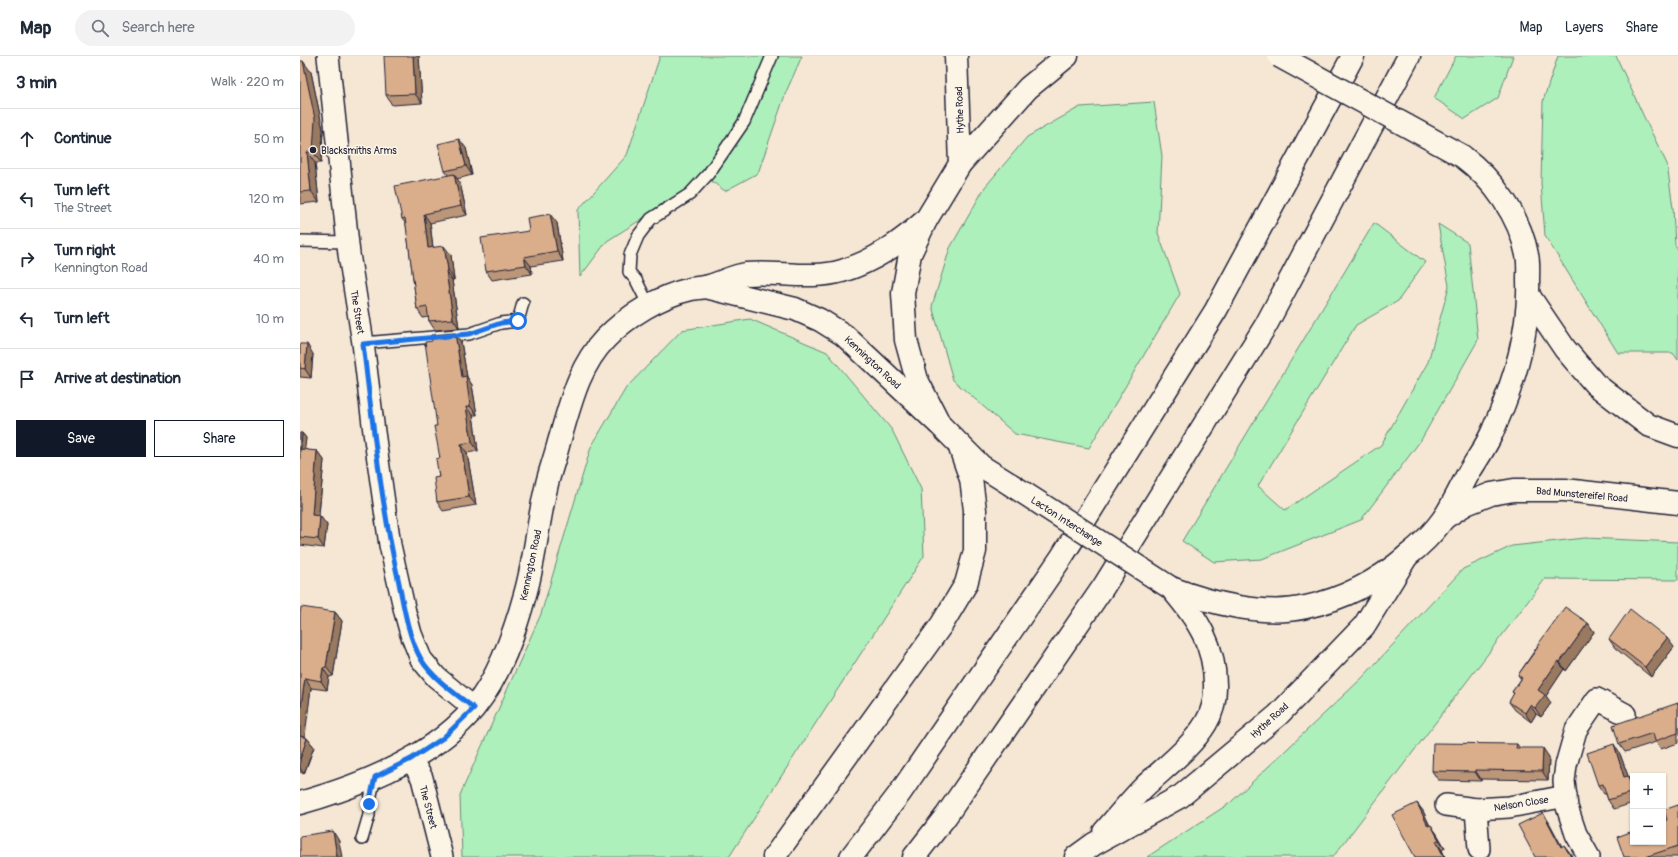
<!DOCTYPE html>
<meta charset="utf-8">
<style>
:root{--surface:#fff;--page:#f2f2f3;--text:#1f2937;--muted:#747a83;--line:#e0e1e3;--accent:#111827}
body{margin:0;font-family:Pangolin,sans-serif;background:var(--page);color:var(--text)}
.controls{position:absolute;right:12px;bottom:12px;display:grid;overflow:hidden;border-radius:0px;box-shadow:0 1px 3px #0004}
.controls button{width:36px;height:36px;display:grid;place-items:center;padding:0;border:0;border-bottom:1px solid var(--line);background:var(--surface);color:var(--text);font:20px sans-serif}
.stop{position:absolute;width:12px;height:12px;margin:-9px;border:3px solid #1a73e8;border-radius:50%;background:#fff}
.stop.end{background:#1a73e8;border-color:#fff;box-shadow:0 1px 4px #0008}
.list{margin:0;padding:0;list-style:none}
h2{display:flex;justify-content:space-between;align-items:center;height:52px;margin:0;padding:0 16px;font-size:17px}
h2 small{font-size:13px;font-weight:400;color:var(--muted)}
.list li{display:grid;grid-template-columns:26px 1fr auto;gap:12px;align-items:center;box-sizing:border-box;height:60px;padding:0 16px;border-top:1px solid var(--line)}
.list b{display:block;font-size:15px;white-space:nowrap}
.list p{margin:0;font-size:13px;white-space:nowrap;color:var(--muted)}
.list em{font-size:13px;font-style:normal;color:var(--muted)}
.actions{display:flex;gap:8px;padding:12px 16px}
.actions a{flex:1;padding:9px 0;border:1px solid var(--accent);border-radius:0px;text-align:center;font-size:14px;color:var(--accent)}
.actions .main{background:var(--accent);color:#fff}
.icon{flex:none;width:22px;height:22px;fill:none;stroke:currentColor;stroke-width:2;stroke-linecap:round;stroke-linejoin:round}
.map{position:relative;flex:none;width:1378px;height:801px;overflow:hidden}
header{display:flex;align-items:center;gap:24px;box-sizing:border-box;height:56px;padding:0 20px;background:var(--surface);border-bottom:1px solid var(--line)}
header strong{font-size:19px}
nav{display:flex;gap:22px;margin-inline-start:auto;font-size:14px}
.search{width:280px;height:36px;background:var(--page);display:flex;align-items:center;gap:10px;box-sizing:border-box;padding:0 14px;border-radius:22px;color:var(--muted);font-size:15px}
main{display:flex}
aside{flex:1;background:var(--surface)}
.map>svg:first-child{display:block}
.green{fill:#adf0bb;stroke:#68897b}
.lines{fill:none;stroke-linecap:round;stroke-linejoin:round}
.service-casing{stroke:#22223b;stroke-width:14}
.minor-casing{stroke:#22223b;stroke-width:24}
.primary-casing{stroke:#22223b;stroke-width:25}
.trunk-casing{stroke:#22223b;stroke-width:25}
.motorway-casing{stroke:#22223b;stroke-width:25}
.service{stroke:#fcf5e5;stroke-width:11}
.minor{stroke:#fcf5e5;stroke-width:21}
.primary{stroke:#fcf5e5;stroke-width:22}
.trunk{stroke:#fcf5e5;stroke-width:22}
.motorway{stroke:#fcf5e5;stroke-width:22}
.trunk-bridge-casing{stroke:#22223b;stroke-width:25;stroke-linecap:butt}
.trunk-bridge{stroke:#fcf5e5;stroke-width:22}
.wall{fill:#bb9678;stroke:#22223b}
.shaded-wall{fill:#997a61;stroke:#22223b}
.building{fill:#daae8b;stroke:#22223b}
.route{stroke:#1a73e8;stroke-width:5}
.poi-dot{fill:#22223b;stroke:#fcf5e5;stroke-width:1.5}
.labels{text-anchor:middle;stroke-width:3;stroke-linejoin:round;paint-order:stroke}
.street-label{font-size:10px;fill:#22223b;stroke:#fcf5e5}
.poi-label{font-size:10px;fill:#22223b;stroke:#fcf5e5;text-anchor:start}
</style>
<header>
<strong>Map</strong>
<div class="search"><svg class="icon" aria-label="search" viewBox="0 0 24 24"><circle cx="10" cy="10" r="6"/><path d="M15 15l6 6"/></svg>Search here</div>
<nav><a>Map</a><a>Layers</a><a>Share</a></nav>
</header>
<main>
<aside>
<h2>3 min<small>Walk · 220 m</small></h2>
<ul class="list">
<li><svg class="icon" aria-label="ahead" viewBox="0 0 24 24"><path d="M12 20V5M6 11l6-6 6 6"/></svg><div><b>Continue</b></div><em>50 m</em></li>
<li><svg class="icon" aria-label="left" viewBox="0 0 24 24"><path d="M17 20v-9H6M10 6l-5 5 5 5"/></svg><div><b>Turn left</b><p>The Street</p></div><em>120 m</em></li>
<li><svg class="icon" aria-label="right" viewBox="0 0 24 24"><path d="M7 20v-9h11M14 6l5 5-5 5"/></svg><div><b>Turn right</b><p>Kennington Road</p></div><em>40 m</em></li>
<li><svg class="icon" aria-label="left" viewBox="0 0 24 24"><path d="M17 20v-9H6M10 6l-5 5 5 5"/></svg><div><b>Turn left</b></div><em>10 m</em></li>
<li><svg class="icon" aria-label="arrive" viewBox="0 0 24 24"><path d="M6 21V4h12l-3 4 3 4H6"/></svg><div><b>Arrive at destination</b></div></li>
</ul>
<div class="actions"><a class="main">Save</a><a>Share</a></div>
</aside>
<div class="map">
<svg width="1378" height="801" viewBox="0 0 1378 801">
<rect width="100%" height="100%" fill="#f5e7d3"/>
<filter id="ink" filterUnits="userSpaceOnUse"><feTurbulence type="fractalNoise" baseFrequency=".025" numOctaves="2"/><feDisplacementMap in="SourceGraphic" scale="8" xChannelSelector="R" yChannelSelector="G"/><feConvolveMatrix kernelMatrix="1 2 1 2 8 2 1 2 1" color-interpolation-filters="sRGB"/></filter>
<g filter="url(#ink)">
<!-- green -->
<g class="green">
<path d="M360 0H502L486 36 458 117 425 135 407 122 307 185 280 221 278 154 327 99Z"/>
<path d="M1156 0H1213L1198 42 1165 63 1134 42Z"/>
<path d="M1258 0H1316L1344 61 1367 108 1373 152 1375 189 1378 193V304L1373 297H1318L1245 180 1241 127 1243 45Z"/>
<path d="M854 46 862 100 858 177 880 238 789 392 715 378 653 324 632 250 650 192 685 131 727 81 780 51Z"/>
<path d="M1074 167 1125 206 1098 245 1056 269 958 430 985 454 1081 389 1128 306 1149 230 1138 168 1168 187 1178 284 1121 384 1061 464 962 503 914 506 882 485Z"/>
<path d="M450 263 527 296 592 374 621 433 624 500 429 801H162L160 739 241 558 291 391 326 332 382 274Z"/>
<path d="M1285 482 1378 486V524L1245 523 1033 801H847L930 747 1063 621 1163 513 1212 490Z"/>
</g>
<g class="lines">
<defs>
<g id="service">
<path d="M0 185 47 186"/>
<path d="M349 250 336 224 329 216 330 199 338 180 351 163 390 138 409 117 444 66 472 0"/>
<path d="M63 287 169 278 201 267 218 265 223 247"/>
<path d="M62 783 69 759V748L75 721"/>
</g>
<g id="minor">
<path d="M28 0 49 198 63 287 74 376 90 489 105 556 111 578 121 603 136 621 174 652"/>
<path d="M111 703 122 722 142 801"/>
<path d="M1146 749 1176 753 1209 751 1266 740"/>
<path d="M1176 753 1179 793"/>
<path d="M1289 801 1276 778 1267 751 1264 725 1266 709 1276 674 1297 643 1325 658"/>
</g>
<g id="primary">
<path d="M656 0 660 108"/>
<path d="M406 231 495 253 520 264 544 279 638 367"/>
<path d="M0 747C60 730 133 702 174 652 200 620 215 576 226 535 235 502 238 466 246 432 249 417 255 402 259 386 270 350 278 311 305 283 327 260 360 240 391 233 396 232 401 232 405 231 419 228 432 220 446 218 477 215 511 224 542 215 575 205 601 186 626 164"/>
<path d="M804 776C817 761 830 745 844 731 865 711 891 692 906 667 912 657 915 644 915 632 916 590 897 562 871 532"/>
<path d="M776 801 794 788 881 740 978 659 1064 570 1107 500"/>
</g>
<g id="trunk">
<path d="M1229 240 1265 293 1295 328 1348 369 1378 380"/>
<path d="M710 428 681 410 640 369 617 324 606 284 603 237 610 198 626 164 660 108 728 32 767 0"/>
<path d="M1144 462 1166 448 1191 438 1214 434H1265L1378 447"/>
<path d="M871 532C910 547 965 561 1006 551 1043 543 1078 525 1107 500 1120 490 1134 476 1144 462 1153 448 1160 433 1168 418 1177 403 1188 388 1194 372 1215 325 1230 275 1228 224 1228 216 1229 207 1227 199 1220 160 1193 123 1162 100"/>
</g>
<g id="motorway">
<path d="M474 801 642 568 666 528 675 495V454L671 423 659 389"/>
<path d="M551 801 600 737 761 502 916 254 1053 0"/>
<path d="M614 801 646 760 804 530 966 269 1109 0"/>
</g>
</defs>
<!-- service casing -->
<use href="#service" class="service-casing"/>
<!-- minor casing -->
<use href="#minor" class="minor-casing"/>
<!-- primary casing -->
<use href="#primary" class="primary-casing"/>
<!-- trunk casing -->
<use href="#trunk" class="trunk-casing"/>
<!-- motorway casing -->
<use href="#motorway" class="motorway-casing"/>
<!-- service -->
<use href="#service" class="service"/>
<!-- minor -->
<use href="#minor" class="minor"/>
<!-- primary -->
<use href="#primary" class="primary"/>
<!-- trunk -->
<use href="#trunk" class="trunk"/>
<!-- motorway -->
<use href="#motorway" class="motorway"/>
<defs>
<g id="trunk-bridge">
<path d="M979 0 1162 100"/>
<path d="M710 428 871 532"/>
</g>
</defs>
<!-- trunk-bridge casing -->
<use href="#trunk-bridge" class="trunk-bridge-casing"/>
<!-- trunk-bridge -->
<use href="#trunk-bridge" class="trunk-bridge"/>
</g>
<!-- wall -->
<g class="wall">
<path d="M119 0 122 47 92 49 86 39Z"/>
<path d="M0 5 11 16 23 74 21 107H15L19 146 0 148Z"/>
<path d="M166 92 172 119 157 123 160 127 167 159 130 167 133 191 151 199 154 224H152L159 272 135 274 129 265 128 261 123 262 117 253 106 168 102 163 148 119 145 115Z"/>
<path d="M257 167 263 205 231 210 232 218 192 224 186 215 229 175Z"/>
<path d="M161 286 167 321 172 329 177 359H173L178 395 167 397 176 449 143 455 137 446 140 402 137 370Z"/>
<path d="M0 288 13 298 11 322 0 321Z"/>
<path d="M0 377H2L6 382 4 394 17 395 24 404 19 459 27 469 24 492 0 489Z"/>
<path d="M35 556 42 565 33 620 29 621 27 634 11 632 4 681 7 682 14 691 4 718 0 716V559Z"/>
<path d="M1288 567 1294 576 1266 615 1264 613 1246 640 1251 647 1241 661 1236 658 1231 666 1215 654 1209 646 1214 638 1212 636 1221 623 1218 619 1237 591V590Z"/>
<path d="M1309 583 1374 591 1351 621 1315 592Z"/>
<path d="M1378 647V687L1361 693 1356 686 1325 696 1319 688Z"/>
<path d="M1217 688 1220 692 1249 701 1248 724 1181 723V725L1138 724 1132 715Z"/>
<path d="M1320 698 1328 720 1333 727V747L1314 753 1308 744 1306 738H1304L1298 729Z"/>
<path d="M1117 747 1123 755 1130 770 1137 778 1145 792 1142 794 1145 801H1115Z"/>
<path d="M1378 749V801H1324L1367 764Z"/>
</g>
<!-- shaded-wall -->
<g class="shaded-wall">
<path d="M113 0H119L122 47 115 38Z"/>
<path d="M3 5 11 16 23 74 21 107 13 96Z"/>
<path d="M159 83 166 92 172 119 166 110Z"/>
<path d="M7 96 15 107 19 146 11 135Z"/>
<path d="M154 118 160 127 167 159 161 150Z"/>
<path d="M124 158 130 167 134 201 128 192Z"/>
<path d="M250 158 257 167 263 205 257 195Z"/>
<path d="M144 190 151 199 154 224 148 214Z"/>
<path d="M224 201 231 210 232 218 226 209Z"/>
<path d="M146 215 152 224 159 272 153 263Z"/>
<path d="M155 277 161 286 167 321 172 329 177 359 170 350 162 321Z"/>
<path d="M7 288 13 298 11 322 5 313Z"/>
<path d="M166 351 173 359 178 395 172 386Z"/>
<path d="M2 377 6 382 4 400 0 395Z"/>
<path d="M161 388 167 397 176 449 169 441Z"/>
<path d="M17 395 24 404 18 468 12 459Z"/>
<path d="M20 460 27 469 24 492 18 483Z"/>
<path d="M35 556 42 565 33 620 26 611Z"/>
<path d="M1288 567 1294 576 1266 615 1260 606Z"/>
<path d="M1367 582 1374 591 1351 621 1345 611Z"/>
<path d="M1258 605 1264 613 1246 640 1251 647 1241 661 1235 652 1238 634Z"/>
<path d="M23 612 29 621 27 634 21 625Z"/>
<path d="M5 622 11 632 4 688 0 683V657Z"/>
<path d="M1230 649 1236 658 1231 666 1225 657Z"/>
<path d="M7 682 14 691 4 718 0 712V703Z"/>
<path d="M1314 688 1320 698 1328 720 1333 727V737L1331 729 1324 721Z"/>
<path d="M1243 692 1249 701 1248 724 1242 715Z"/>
<path d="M1175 714 1181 723V725L1175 716Z"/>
<path d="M1117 747 1123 755 1134 779 1128 770Z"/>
<path d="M1243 757 1249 766 1267 800 1261 791Z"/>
<path d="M1131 769 1137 778 1145 792 1139 784Z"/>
<path d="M33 775 39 785 42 801H37Z"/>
<path d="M1136 785 1142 794 1145 801H1144Z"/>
<path d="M1264 789 1271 798 1272 801H1271Z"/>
</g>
<!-- building -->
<g class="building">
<path d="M84 0H113L115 38 86 39Z"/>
<path d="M0 5H3L15 63 13 96H7L11 135 0 136Z"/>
<path d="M159 83 166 110 145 115 138 88Z"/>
<path d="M154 118 161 150 124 158 128 192 144 190 148 214 146 215 153 263 129 265 127 251 117 253 105 162 102 163 95 130Z"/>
<path d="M250 158 257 195 224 201 226 209 186 215 181 182 229 175 227 162Z"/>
<path d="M155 277 162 321 166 320 170 350 166 351 172 386 161 388 169 441 137 446 134 422 139 421 136 403 140 402 134 370H137L125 286 132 285 131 279Z"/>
<path d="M0 288H7L5 313 0 312Z"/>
<path d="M0 377H2L1 393H0Z"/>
<path d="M0 393 17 395 12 459 20 460 18 483 0 481Z"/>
<path d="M1 551 35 556 26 611 23 612 21 625 5 622 0 657V559Z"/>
<path d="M1265 551 1288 567 1260 606 1258 605 1238 634 1245 639 1235 652 1230 649 1225 657 1209 646 1214 637 1212 636 1222 622 1218 619 1238 591 1237 590Z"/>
<path d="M1330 553 1367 582 1345 611 1309 583Z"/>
<path d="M1378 647V677L1355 685 1353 677 1319 688 1313 669Z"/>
<path d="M0 680 7 682 0 703Z"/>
<path d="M1133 687 1217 688 1216 692H1243L1242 715 1175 714V716L1132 715Z"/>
<path d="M1314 688 1324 721 1328 720 1333 736 1308 744 1303 728 1298 729 1287 697Z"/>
<path d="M1117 747 1128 770 1131 769 1139 784 1136 785 1144 801H1115L1092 759Z"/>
<path d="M1378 749V790L1345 801H1324L1317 781 1333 775V786H1363V765L1367 764 1364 754Z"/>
<path d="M1243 757 1261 791 1264 789 1271 801H1235L1218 769Z"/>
<path d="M33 775 37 801H0V780Z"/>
</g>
</g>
<g class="lines" filter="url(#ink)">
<!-- route -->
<path class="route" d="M69 748 75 721 111 703 143 682 174 652C157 639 131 621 121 603 108 580 104 552 99 527 81 448 73 368 63 288L169 278 201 267 218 265"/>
</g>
<!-- markers -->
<circle class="poi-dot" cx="13" cy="94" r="4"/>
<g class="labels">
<!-- street labels -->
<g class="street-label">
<text transform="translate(659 54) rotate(-92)" y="4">Hythe Road</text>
<text transform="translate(58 256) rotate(81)" y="4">The Street</text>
<text transform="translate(573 306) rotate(43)" y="4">Kennington Road</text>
<text transform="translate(1282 438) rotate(5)" y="4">Bad Munstereifel Road</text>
<text transform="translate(767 465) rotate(33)" y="4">Lacton Interchange</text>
<text transform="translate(230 509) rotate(-78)" y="4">Kennington Road</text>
<text transform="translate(969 664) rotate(-42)" y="4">Hythe Road</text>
<text transform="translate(1221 747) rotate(-9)" y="4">Nelson Close</text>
<text transform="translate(129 751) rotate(75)" y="4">The Street</text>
</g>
<!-- poi labels -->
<g class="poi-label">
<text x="21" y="98">Blacksmiths Arms</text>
</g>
</g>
</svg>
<div class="controls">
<button>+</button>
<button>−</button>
</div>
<div class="stop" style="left:218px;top:265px"></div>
<div class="stop end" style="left:69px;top:748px"></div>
</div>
</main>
